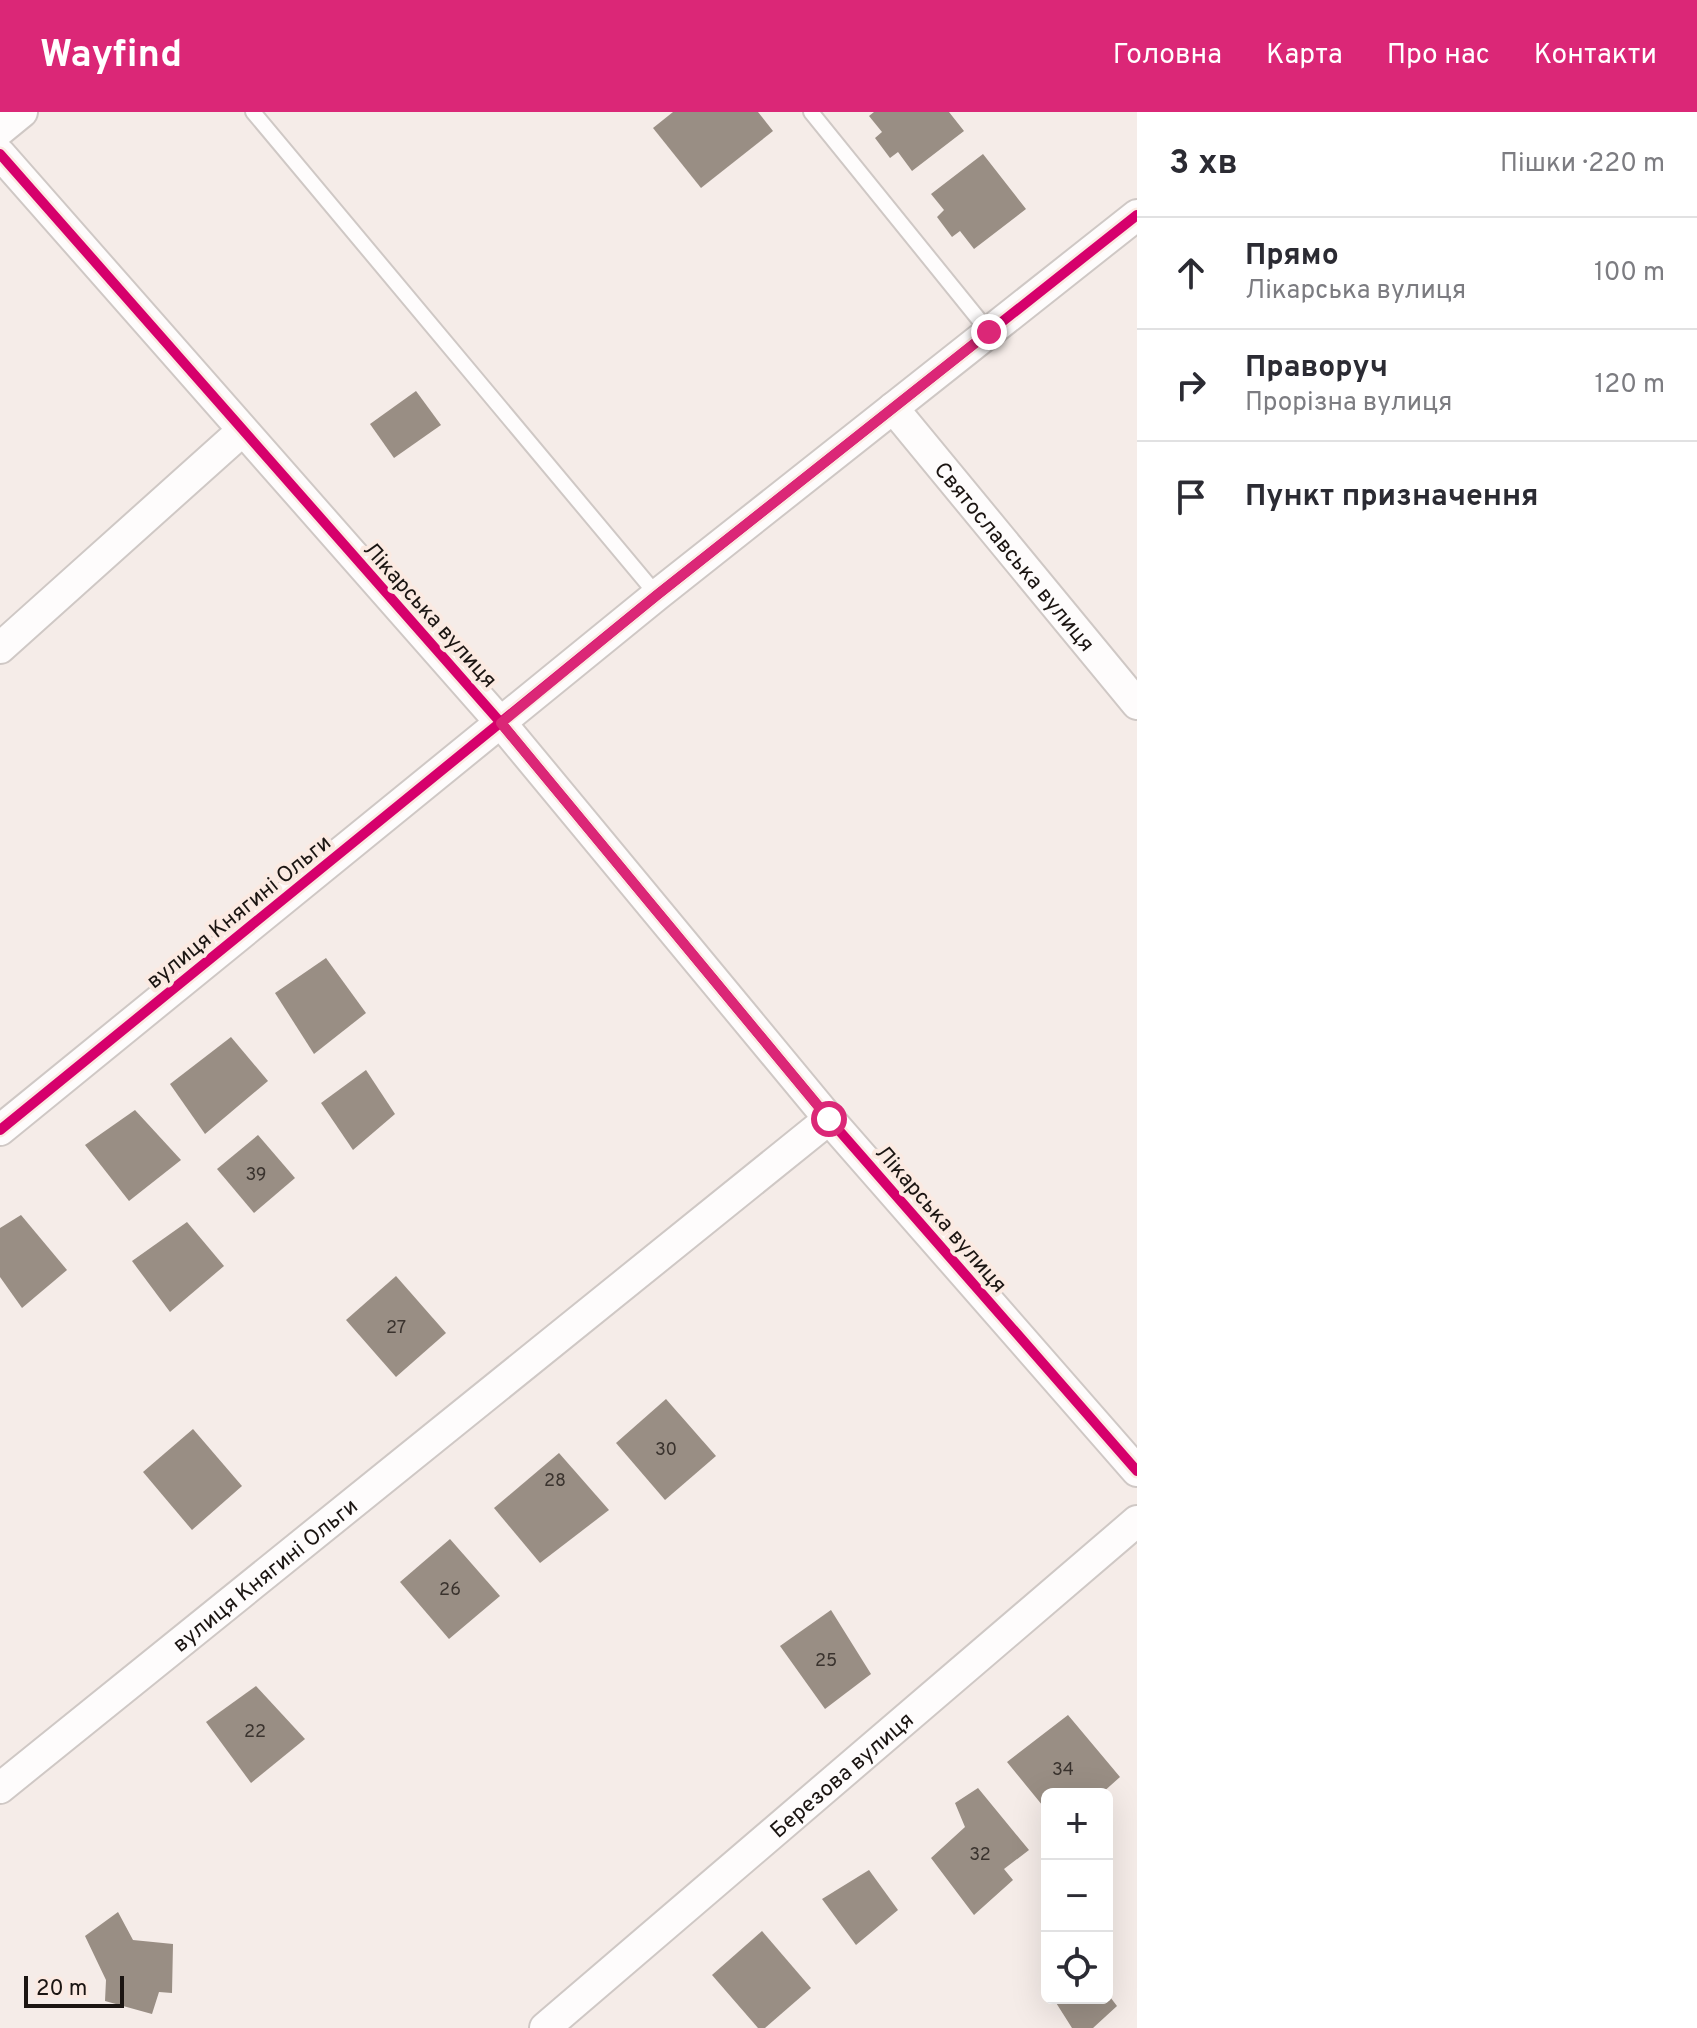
<!DOCTYPE html>
<html lang="uk">
<meta charset="utf-8">
<style>
:root{--surface:#fff;--page:#f2f2f3;--text:#2b2b33;--muted:#7c7c81;--line:#e1e1e2;--accent:#db2777}
body{margin:0;font-family:Overpass,sans-serif;background:var(--page);color:var(--text)}
.controls{position:absolute;right:24px;bottom:24px;display:grid;overflow:hidden;border-radius:12px;box-shadow:0 8px 32px #0002}
.controls button{width:72px;height:72px;display:grid;place-items:center;padding:0;border:0;border-bottom:2px solid var(--line);background:var(--surface);color:var(--text);font:40px sans-serif}
.scale{position:absolute;left:24px;bottom:20px;width:100px;box-sizing:border-box;padding-left:8px;border:4px solid #1b1512;border-top:0;font-size:22px;line-height:28px;white-space:nowrap;color:#1b1512;-webkit-text-stroke:6px #fbeae2;paint-order:stroke}
.stop{position:absolute;width:24px;height:24px;margin:-18px;border:6px solid #db2777;border-radius:50%;background:#fff}
.stop.end{background:#db2777;border-color:#fff;box-shadow:0 2px 8px #0008}
.list{margin:0;padding:0;list-style:none}
h2{display:flex;justify-content:space-between;align-items:center;height:104px;margin:0;padding:0 32px;font-size:34px}
h2 small{font-size:26px;font-weight:400;color:var(--muted)}
.list li{display:grid;grid-template-columns:52px 1fr auto;gap:24px;align-items:center;box-sizing:border-box;height:112px;padding:0 32px;border-top:2px solid var(--line)}
.list b{display:block;font-size:30px;white-space:nowrap}
.list p{margin:0;font-size:26px;white-space:nowrap;color:var(--muted)}
.list em{font-size:26px;font-style:normal;color:var(--muted)}
.icon{flex:none;width:44px;height:44px;fill:none;stroke:currentColor;stroke-width:2;stroke-linecap:round;stroke-linejoin:round}
.map{position:relative;flex:none;width:1137px;height:1916px;overflow:hidden}
header{display:flex;align-items:center;gap:48px;box-sizing:border-box;height:112px;padding:0 40px;background:var(--accent);color:#fff}
header strong{font-size:38px}
nav{display:flex;gap:44px;margin-inline-start:auto;font-size:28px}
main{display:flex}
aside{flex:1;background:var(--surface)}
.map>svg:first-child{display:block}
.building{fill:#998e84}
.lines{fill:none;stroke-linecap:round;stroke-linejoin:round}
.lane-casing{stroke:#cfc8c5;stroke-width:18}
.street-casing{stroke:#cfc8c5;stroke-width:34}
.lane{stroke:#fefcfc;stroke-width:14}
.street{stroke:#fefcfc;stroke-width:30}
.cycleway-casing{stroke:#fbeae2;stroke-width:15}
.cycleway{stroke:#d6006c;stroke-width:10}
.route{stroke:#db2777;stroke-width:10}
.labels{text-anchor:middle;stroke-width:8;stroke-linejoin:round;paint-order:stroke}
.number-label{font-size:18px;fill:#3a332e}
.street-label{font-size:22px;fill:#1b1512;stroke:#fbeae2}
</style>
<header>
<strong>Wayfind</strong>
<nav><a>Головна</a><a>Карта</a><a>Про нас</a><a>Контакти</a></nav>
</header>
<main>
<div class="map">
<svg width="1137" height="1916" viewBox="0 0 1137 1916">
<rect width="100%" height="100%" fill="#f5ece8"/>
<!-- building -->
<g class="building">
<path d="M673 0H758L773 19 701 76 653 16Z"/>
<path d="M874 0H949L964 19 912 59 898 40 890 46 875 26 882 20 869 4Z"/>
<path d="M983 42 1026 97 974 137 960 119 952 125 937 105 944 98 931 82Z"/>
<path d="M416 279 441 313 394 346 370 312Z"/>
<path d="M326 846 366 901 314 942 275 881Z"/>
<path d="M231 925 268 969 205 1022 170 972Z"/>
<path d="M366 958 395 1002 353 1038 321 991Z"/>
<path d="M135 998 181 1048 129 1089 85 1033Z"/>
<path d="M258 1023 295 1066 254 1101 217 1057Z"/>
<path d="M21 1103 67 1158 22 1196 0 1165V1116Z"/>
<path d="M187 1110 224 1154 170 1200 132 1149Z"/>
<path d="M396 1164 446 1221 396 1265 346 1208Z"/>
<path d="M666 1287 716 1344 665 1388 616 1331Z"/>
<path d="M193 1317 242 1374 192 1418 143 1360Z"/>
<path d="M559 1341 609 1398 540 1451 494 1396Z"/>
<path d="M450 1427 500 1484 449 1527 400 1470Z"/>
<path d="M831 1498 871 1562 825 1597 780 1534Z"/>
<path d="M256 1574 305 1627 251 1671 206 1610Z"/>
<path d="M1068 1603 1120 1665 1101 1682H1047V1699L1007 1650Z"/>
<path d="M978 1676 1029 1738 1004 1757 1013 1768 974 1803 931 1746 965 1715 955 1691Z"/>
<path d="M869 1758 898 1798 856 1833 822 1787Z"/>
<path d="M118 1800 133 1828 173 1832 172 1881 159 1880 152 1902 105 1889 106 1868 85 1824Z"/>
<path d="M762 1819 811 1876 765 1916H758L712 1863Z"/>
<path d="M1107 1881 1117 1894 1093 1916H1072L1053 1886H1107Z"/>
</g>
<g class="lines">
<defs>
<g id="lane">
<path d="M253 0 657 483"/>
<path d="M811 0 989 220"/>
</g>
<g id="street">
<path d="M0 18 22 0"/>
<path d="M0 42 501 611 829 1007 1137 1359"/>
<path id="s1" d="M893 296 1137 592"/>
<path d="M0 536 242 319"/>
<path d="M0 1018 657 483 1137 103"/>
<path id="s2" d="M0 1676 829 1007"/>
<path id="s3" d="M545 1916 1137 1409"/>
</g>
</defs>
<!-- lane casing -->
<use href="#lane" class="lane-casing"/>
<!-- street casing -->
<use href="#street" class="street-casing"/>
<!-- lane -->
<use href="#lane" class="lane"/>
<!-- street -->
<use href="#street" class="street"/>
<defs>
<g id="cycleway">
<path d="M0 42 501 611 829 1007 1137 1359"/>
<path d="M0 1018 657 483 1137 103"/>
</g>
</defs>
<!-- cycleway casing -->
<use href="#cycleway" class="cycleway-casing"/>
<!-- cycleway -->
<use href="#cycleway" class="cycleway"/>
</g>
<g class="lines">
<!-- route -->
<path class="route" d="M829 1007 501 611 657 483 989 220"/>
</g>
<g class="labels">
<!-- number labels -->
<g class="number-label">
<text x="256" y="1068">39</text>
<text x="396" y="1221">27</text>
<text x="666" y="1343">30</text>
<text x="555" y="1374">28</text>
<text x="450" y="1483">26</text>
<text x="826" y="1554">25</text>
<text x="255" y="1625">22</text>
<text x="1063" y="1663">34</text>
<text x="980" y="1748">32</text>
</g>
<!-- street labels -->
<g class="street-label">
<text dy="8" stroke="none"><textPath href="#s1" startOffset="192">Святославська вулиця</textPath></text>
<text transform="translate(431 502) rotate(48)" y="8">Лікарська вулиця</text>
<text transform="translate(238 799) rotate(-39)" y="8">вулиця Княгині Ольги</text>
<text transform="translate(942 1106) rotate(49)" y="8">Лікарська вулиця</text>
<text dy="8" stroke="none"><textPath href="#s2" startOffset="340">вулиця Княгині Ольги</textPath></text>
<text dy="8" stroke="none"><textPath href="#s3" startOffset="390">Березова вулиця</textPath></text>
</g>
</g>
</svg>
<div class="controls">
<button>+</button>
<button>−</button>
<button><svg class="icon" aria-label="locate" viewBox="0 0 24 24"><circle cx="12" cy="12" r="6"/><path d="M12 2v4M12 18v4M2 12h4M18 12h4"/></svg></button>
</div>
<div class="scale">20 m</div>
<div class="stop" style="left:829px;top:1007px"></div>
<div class="stop end" style="left:989px;top:220px"></div>
</div>
<aside>
<h2>3 хв<small>Пішки · 220 m</small></h2>
<ul class="list">
<li><svg class="icon" aria-label="ahead" viewBox="0 0 24 24"><path d="M12 20V5M6 11l6-6 6 6"/></svg><div><b>Прямо</b><p>Лікарська вулиця</p></div><em>100 m</em></li>
<li><svg class="icon" aria-label="right" viewBox="0 0 24 24"><path d="M7 20v-9h11M14 6l5 5-5 5"/></svg><div><b>Праворуч</b><p>Прорізна вулиця</p></div><em>120 m</em></li>
<li><svg class="icon" aria-label="arrive" viewBox="0 0 24 24"><path d="M6 21V4h12l-3 4 3 4H6"/></svg><div><b>Пункт призначення</b></div></li>
</ul>
</aside>
</main>
